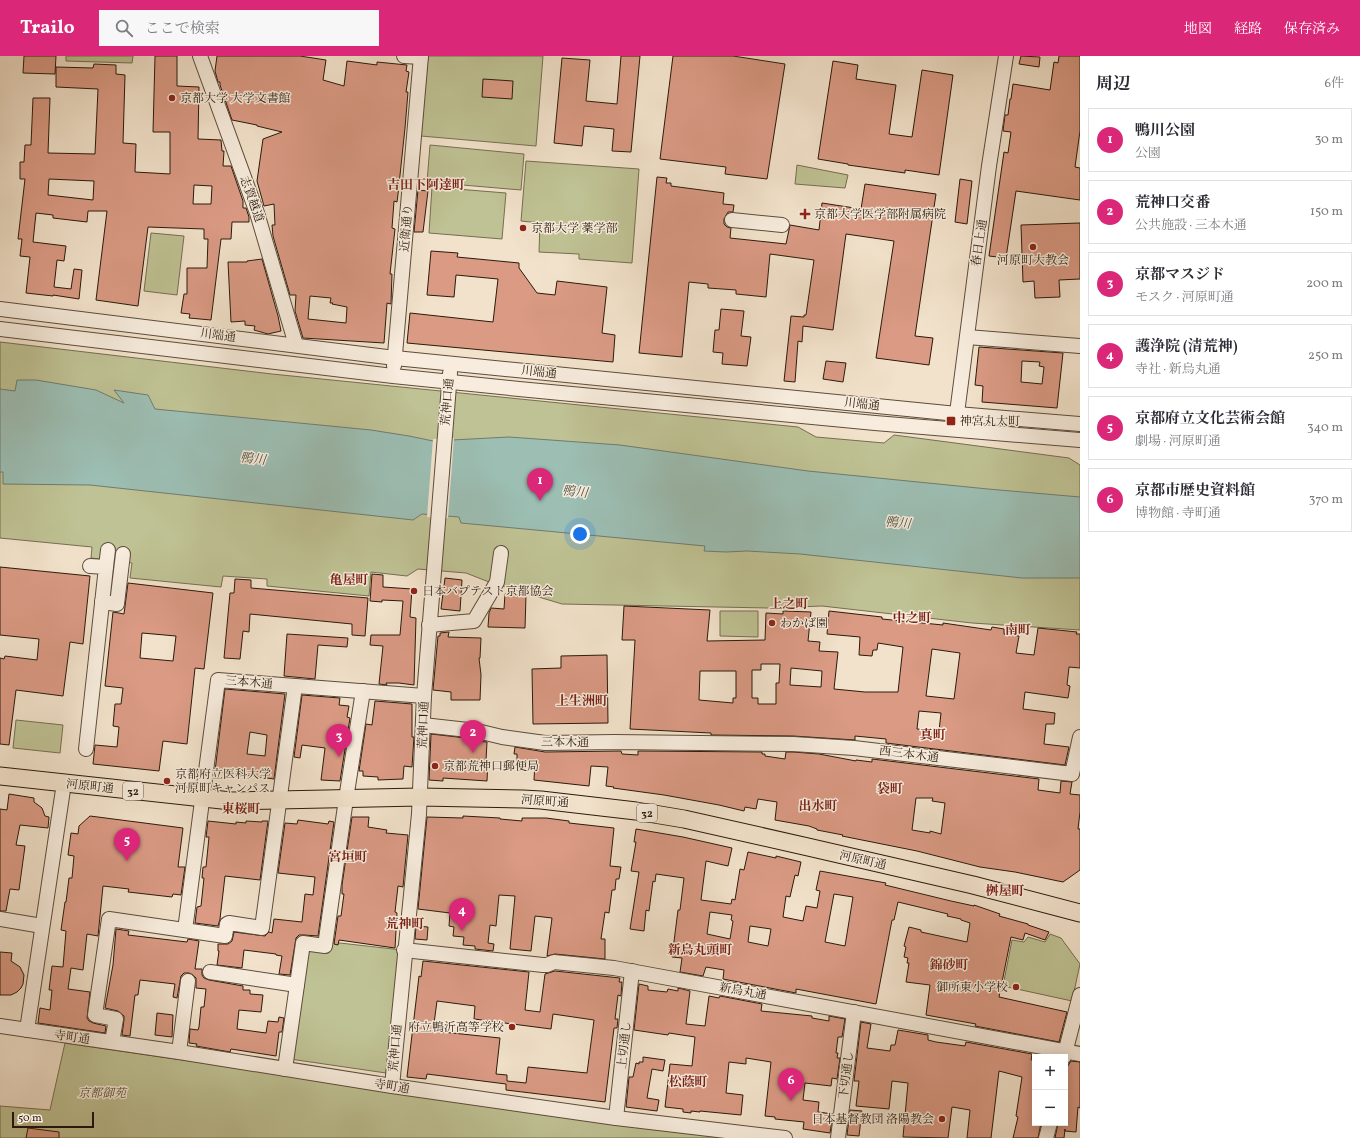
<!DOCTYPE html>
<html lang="ja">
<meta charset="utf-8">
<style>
:root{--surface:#fff;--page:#f7f7f7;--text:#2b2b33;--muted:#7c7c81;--line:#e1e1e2;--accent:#db2777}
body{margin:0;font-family:Vollkorn,"Noto Serif JP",serif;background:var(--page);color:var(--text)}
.controls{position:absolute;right:12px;bottom:12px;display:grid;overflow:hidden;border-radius:0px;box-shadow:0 2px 10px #0003}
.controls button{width:36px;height:36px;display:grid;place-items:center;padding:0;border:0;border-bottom:1px solid var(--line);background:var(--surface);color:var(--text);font:20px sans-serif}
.scale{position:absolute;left:12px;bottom:10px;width:82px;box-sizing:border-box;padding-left:4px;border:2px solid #2b1a0b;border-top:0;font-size:11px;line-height:14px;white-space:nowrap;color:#2b1a0b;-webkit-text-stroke:3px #f7ecdd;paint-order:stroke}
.you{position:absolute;left:580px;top:478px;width:14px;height:14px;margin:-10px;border:3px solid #fff;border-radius:50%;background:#1a73e8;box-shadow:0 0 0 6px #1a73e833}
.badge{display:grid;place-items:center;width:26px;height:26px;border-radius:50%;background:var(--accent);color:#fff;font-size:13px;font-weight:700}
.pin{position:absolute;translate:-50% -33px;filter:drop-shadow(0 1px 2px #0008)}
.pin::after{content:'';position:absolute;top:21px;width:14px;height:12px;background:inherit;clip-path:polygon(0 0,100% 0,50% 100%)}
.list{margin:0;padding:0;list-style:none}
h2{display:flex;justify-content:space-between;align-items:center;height:52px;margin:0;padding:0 16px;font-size:17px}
h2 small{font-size:13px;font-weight:400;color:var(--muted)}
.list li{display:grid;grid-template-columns:26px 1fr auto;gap:12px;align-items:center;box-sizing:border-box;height:64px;margin:0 8px 8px;padding:0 8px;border:1px solid var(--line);border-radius:0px}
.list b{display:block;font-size:15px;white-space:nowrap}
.list p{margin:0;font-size:13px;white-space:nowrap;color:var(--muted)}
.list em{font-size:13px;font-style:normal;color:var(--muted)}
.icon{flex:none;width:22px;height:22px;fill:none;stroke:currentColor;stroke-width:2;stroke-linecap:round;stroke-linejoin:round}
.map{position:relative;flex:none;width:1080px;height:1082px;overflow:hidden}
header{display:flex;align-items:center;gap:24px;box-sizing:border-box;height:56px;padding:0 20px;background:var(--accent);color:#fff}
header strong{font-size:19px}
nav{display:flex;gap:22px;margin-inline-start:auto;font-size:14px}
.search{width:280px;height:36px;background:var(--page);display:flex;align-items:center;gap:10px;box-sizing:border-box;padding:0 14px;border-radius:0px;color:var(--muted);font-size:15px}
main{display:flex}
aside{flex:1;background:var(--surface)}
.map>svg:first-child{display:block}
.green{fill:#bfc294;stroke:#756e50}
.water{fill:#9cbeb3;stroke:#6f7c70}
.pier{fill:#f2e2cb}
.building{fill:#da9a84;stroke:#2b1a0b;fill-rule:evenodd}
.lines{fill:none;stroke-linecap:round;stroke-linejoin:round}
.minor-casing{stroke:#5d4c3b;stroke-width:16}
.major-casing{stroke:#2b1a0b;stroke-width:19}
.minor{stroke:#f7ecdd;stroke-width:14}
.major{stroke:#f2e2cb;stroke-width:17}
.poi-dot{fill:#8f2418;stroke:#f7ecdd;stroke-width:1.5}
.labels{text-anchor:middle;stroke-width:3;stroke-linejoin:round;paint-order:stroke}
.shield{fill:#f7ecdd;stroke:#68594a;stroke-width:1}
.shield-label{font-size:11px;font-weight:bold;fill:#2b1a0b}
.poi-label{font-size:12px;fill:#2b1a0b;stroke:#f7ecdd;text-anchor:start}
.street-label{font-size:12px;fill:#2b1a0b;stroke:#f7ecdd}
.park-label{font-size:12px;font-style:italic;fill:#574c34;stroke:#f7ecdd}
.neighbourhood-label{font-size:13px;font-weight:bold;fill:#7a1f14;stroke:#f7ecdd}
.water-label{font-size:13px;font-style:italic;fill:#535346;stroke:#f7ecdd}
</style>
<header>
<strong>Trailo</strong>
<div class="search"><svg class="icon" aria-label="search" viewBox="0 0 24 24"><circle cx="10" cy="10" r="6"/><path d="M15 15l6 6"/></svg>ここで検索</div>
<nav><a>地図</a><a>経路</a><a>保存済み</a></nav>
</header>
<main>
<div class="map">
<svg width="1080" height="1082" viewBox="0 0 1080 1082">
<rect width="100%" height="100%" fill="#f2e2cb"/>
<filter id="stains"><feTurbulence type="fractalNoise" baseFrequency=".005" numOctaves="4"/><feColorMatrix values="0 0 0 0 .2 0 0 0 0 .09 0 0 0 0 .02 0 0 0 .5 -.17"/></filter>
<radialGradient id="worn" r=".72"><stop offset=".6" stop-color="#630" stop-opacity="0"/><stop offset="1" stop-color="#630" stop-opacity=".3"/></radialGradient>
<!-- green -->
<g class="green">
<path d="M66 0H133L132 7 66 5Z"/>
<path d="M428 0H543L536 90 421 80Z"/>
<path d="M430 89 524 98 521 134 427 126Z"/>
<path d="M526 105 639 113 632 207 579 203V198L539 196 540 167 521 165Z"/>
<path d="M797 109 848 119 845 132 795 128Z"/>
<path d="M432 131 506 137 502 183 429 177Z"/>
<path d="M151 177 184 180 177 239 144 235Z"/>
<path d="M0 286 272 318 798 371 816 381 884 387 894 379 1069 402 1080 409V574L972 567 822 550 769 552 562 548 489 526 466 517 418 513 407 520 371 516 369 540 267 530V523L223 520 221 531 130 522 132 507 91 502 92 491 0 482Z"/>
<path d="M720 555H758V581L720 580Z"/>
<path d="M16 664 63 669 60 697 13 692Z"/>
<path d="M1050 878 1061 882 1080 908 1072 945 1003 930 1012 884 1024 886 1028 881 1045 886Z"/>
<path d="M331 886 402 894 386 1017 290 1003 305 892Z"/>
<path d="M65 987 591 1063 745 1082H0V1050L50 1054Z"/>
</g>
<!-- water -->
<path class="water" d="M17 324H36L96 334 124 347 114 334 148 339 155 353 371 374 409 380 433 385 509 381 620 389 808 415 988 433 1080 441V522H1022L800 498 747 495 726 496 704 495 705 490 461 467 459 461 422 458 413 464 90 429 3 428V416H0V333L15 335Z"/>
<!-- pier -->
<path class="pier" d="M454 382 448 462 427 461 433 383Z"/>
<!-- building -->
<g class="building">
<path d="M24 0H56L55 18 23 17Z"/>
<path d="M155 0H177V30L199 31 198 83 221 84 222 95H224L223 110H231L243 145V152H246L249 161V166H232L231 183H221L211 264 189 262 190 258 181 257 184 238H187V212H207L208 183H204V173L148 171 138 250 96 244 107 155H88L87 166 53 162V159L36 157 33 186 66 190 64 205 57 204 54 231 71 233 74 213 82 214 79 243 53 239V240L26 237 30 201 20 200 22 183H18L25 123H20V106H24L25 89H31L33 42H50L48 97 95 98 98 33 56 31V11L93 12 94 8 116 9V18L125 19 123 87 136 88 135 116 170 118V76H153ZM49 123 94 125 93 144 48 139ZM194 129 212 130 211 148H193Z"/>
<path d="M217 0H300L326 4 323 24 344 30 347 5 377 9V6L407 9 406 15 409 16 406 36H408L405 72 398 138 397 146 394 145 392 172 395 173 390 218H392L391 248 387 247 384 287 303 282 295 255 296 239H290L273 180 272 169H275L274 148 264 150 257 125 263 83 282 76 257 70V69L232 64 220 29V26H218L215 15ZM310 240 331 242 330 247H333L332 248 347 251 346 267 308 263Z"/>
<path d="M621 0H640L631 96 612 95 614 73 584 70 582 90 554 87 562 2 590 4 586 45 617 48Z"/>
<path d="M673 0H733L785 8 767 123 725 118 726 111 660 103Z"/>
<path d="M1021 0 1040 1 1039 11 1019 8Z"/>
<path d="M1059 0H1080V75L1075 111 1080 112V144L1016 135 1006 202 989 200 1004 96 1008 97 1011 76 1003 75 1005 59H1008L1010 43H1011L1013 28 1050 34 1054 6 1058 7Z"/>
<path d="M833 5 858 9 856 23 896 29 889 78 912 81 922 14 953 19 939 119 905 114V117L848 109V108L818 103Z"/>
<path d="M483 23 513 25 512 43 482 41Z"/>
<path d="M657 121 667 122 666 127H671V130L724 137 723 148 734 149 733 156H728L724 163V168L727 171 731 172 730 182 786 188 790 169 819 174 822 147 861 153 865 128 936 138 915 280 933 282 929 309 876 302 894 185 846 178 833 274 803 270 802 286 798 285 795 326 784 325 791 260 804 261V259H806L814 204 770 198 766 241 736 238V234L708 232V228L689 226 682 301 639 297Z"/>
<path d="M960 123 972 125 967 168 955 166Z"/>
<path d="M418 134 428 135 423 176H414Z"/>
<path d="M1080 167V223L1059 224 1060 241 1035 242 1034 225 1023 226 1021 169Z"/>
<path d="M431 195 458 197 457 201 519 207V212L537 237 555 239 557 225 607 231 602 277 615 279 613 306 407 287 410 257 493 266 498 223 456 219 454 241 427 239Z"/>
<path d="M262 203 278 260 281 275 268 278 254 274 255 270 245 269V265L231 266 228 206H247V205Z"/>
<path d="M721 253 744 255 741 280 751 281 747 310 722 308 723 297 713 296 715 274H719Z"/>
<path d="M979 291 1063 297 1057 352 982 346 983 330 975 329ZM1022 305 1040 306 1039 310 1044 311 1042 328 1021 326Z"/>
<path d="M826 305 846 307 843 326 823 323Z"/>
<path d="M0 511 90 520 83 588 70 586 63 640 16 634 9 689 0 688V602L4 603 5 600 37 604 39 583 0 579Z"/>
<path d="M372 518 383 519V531L412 533 410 561 416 562 414 629 399 627H386L387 629 379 628 383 590 370 589 371 579H400L403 545 382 544V546L370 545Z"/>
<path d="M445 522 462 524 460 555 441 553Z"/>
<path d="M235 523 251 524V532L368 542 365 580 352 579V568L250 558 249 576 243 575 240 603 224 602 230 537H234Z"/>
<path d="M128 527 213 537 204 613 195 612 187 688 163 685 159 715 93 708 95 689 117 691 119 671 113 670 115 648H121L123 632 105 630 113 556 124 558ZM142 577 176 580 173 605 140 602Z"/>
<path d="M505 538 526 539 525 572 488 571 489 557 491 552 504 553Z"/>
<path d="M624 550 710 554 707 585 765 584 766 557 783 558V555L811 556 808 585 820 586 819 595 838 596 834 633 865 636H898L903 591 878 587 877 594H873L872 600 859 599 860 581 827 578 829 555 882 561V563L943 569V567L991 574 992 571 1004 573V578L1019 580 1016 597 1034 599 1038 572 1077 576 1076 578H1080V612L1069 611 1067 629 1070 630 1068 642 1025 636 1023 653 1055 657 1054 668H1046L1044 688 1069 691 1065 709 886 687V683L855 680V684L793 680 711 679V677L630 673 635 584H622ZM932 593 960 597 954 643 926 640ZM761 608H780L779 627H776V648H758V642H752V614H761ZM791 612 822 615 821 631 790 629ZM700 615H736V642H733V647L699 644ZM919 655 941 657 939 675 917 673Z"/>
<path d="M449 576 448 581 481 582 480 602H479L481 619 480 644H451V636L433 634 438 580H440V577Z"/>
<path d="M287 578 348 582 347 591 318 589 315 623 284 620Z"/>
<path d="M607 599 608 667 533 668 532 613 561 612V600Z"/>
<path d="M225 633 285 638 274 723 215 715ZM250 676 267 679 265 700 247 698Z"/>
<path d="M302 639 340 642 339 649 349 650 347 661 350 662 340 725 321 724 325 692 302 689 300 702 294 701Z"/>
<path d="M375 645 412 648V681H414L412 711 404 710 403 723 378 724V721L363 720V715H359L366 668 372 669Z"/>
<path d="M431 678 475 683V685L487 686 486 704H488L487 725 443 722V725L429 724Z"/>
<path d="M515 691 545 696 621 695 622 698 638 699V695L762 696V698H765V700L785 703 786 696H793L819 698 856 705V704L872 706V703L1039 723 1038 734 1060 737 1061 725 1072 726 1070 738 1080 739V756L1078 773H1080V814L1063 826 1015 816 980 811 917 795 842 780 843 779 817 774V773L809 770 775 764 777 746 758 743 756 753 745 751 744 755 719 749 664 739 613 732 614 731 606 730 608 711 591 710 589 730 534 724 535 706 517 705V698H514ZM916 742H933L932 745 945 747 941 778 930 775V777L912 774Z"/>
<path d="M9 738 34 742V746L42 752 45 760 49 761 48 772 20 769 16 789 25 790 19 834 10 833 6 855H0V753L7 754Z"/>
<path d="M90 760 183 772 178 811H185L181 839 173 838 172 841 128 836 129 833 103 830 98 880 87 878 83 914 71 912 68 933 90 936 87 962 89 965 93 967 106 970 105 977 38 967 40 952 50 954 52 934H49L52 910 63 911 66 875 61 874 65 846H66L69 822H72L74 800 68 799 71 777 78 778 79 770Z"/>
<path d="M463 760 500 762V763L522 765V762H546L569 765V767L614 772 610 810 621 811 619 823H616L615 834H612L609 857 605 856 601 883H605V903L555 898 547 900 552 862 535 860 531 895 510 893 515 840 499 839 496 870 490 869 488 887 494 888 493 895 475 893V890L463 889 464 881 453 880 454 871 449 870 450 857 418 853 427 761 463 762Z"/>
<path d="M352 761H369L368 771 387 774 386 777 408 779 403 831 398 830 395 856 397 857 395 892 339 884 338 889 334 888 338 860H341L344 838H342V829Z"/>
<path d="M298 764 328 768 329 765 334 766 318 880 304 879H299L296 882 290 919 279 918 282 900 276 899V898L244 894 242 912 217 909 219 895H218V888H228L232 885 234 876 265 880 269 876 272 877 274 863 302 866 305 838 313 839 315 821 278 817 285 767 297 768Z"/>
<path d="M208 765 236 768V766L246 767V765L262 766V765H268L260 824 225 820 220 863 218 870 195 867 197 851 201 850 204 822H202L203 811H206L209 781H206Z"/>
<path d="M636 773 683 781 732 792 728 810 706 805 701 844 731 848 732 843 735 844 740 813 744 814 748 796 776 802V800L801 806 798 820 795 819 790 841 786 840 783 861 803 865 806 850 817 852 820 835 816 834 820 815 886 827 885 829 951 845 974 850V849L1000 858 999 860 1028 868V869L1049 876 1045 884 1025 877 1023 884 1011 881 999 941 1067 956 1059 986 975 970 976 968 926 959 930 929 906 926 909 907H907L908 902 904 901 906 891 904 890 909 871 921 874V876L967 886 970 867 961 864V863L947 860 948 858 898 846 894 864H892L876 948 796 933V937L723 923 724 914 706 911 703 920 680 916 682 902 672 901 678 854H680L684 822 656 818 655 826 653 825 649 855 646 854 644 875 630 873 639 816 631 815 636 786H634ZM834 838 853 841 845 890 825 886ZM710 856 732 859 731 864 733 865 730 883 707 878ZM750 870 771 873 768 890 748 886Z"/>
<path d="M416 870 428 871 427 884 415 883Z"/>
<path d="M116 873 129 875 128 879 187 886 188 883 199 885 195 913H202V919L204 922 209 924 243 930V934H250V938L263 939 261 956 239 954 237 973 266 977 268 965 278 966 279 961 284 962 282 976H279L276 1000 231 993 230 996 196 990 197 988 189 987 190 973 198 974 199 971 201 951H204L206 933 196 932V922L193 919 189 917H184L181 920 177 942 173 941 175 928 140 924 138 939H135L130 980 122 979 124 964V960L118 955 105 952 113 909Z"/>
<path d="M0 896 12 897 11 905 20 911 24 919 23 928 21 932 17 936 11 939H0Z"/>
<path d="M423 905 529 916 525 954 540 956 545 918 555 915 620 922 619 926H622L621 940 618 939 615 963H618L617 972H614L605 1046 506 1034V1028L427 1018 426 1023 407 1021 419 920 421 921ZM437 945 475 950 474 963 551 973 553 958 594 964 587 1017 528 1011 526 1027 507 1025V1019L496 1018 500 982 433 975Z"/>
<path d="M639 928 648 930V934L667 936 668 933 678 935V932L690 935 686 968 705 970 709 940 719 942 720 940 762 948 761 955 812 960V962L829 965V960L845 963 842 981H838L836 997H838L837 1002H840L837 1023 832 1022 831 1030 805 1027 803 1044 819 1046 818 1056 833 1058 830 1077 803 1073 804 1066 775 1063V1061L765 1060 771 1006 746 1002V1008L729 1006 726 1037 743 1039 741 1059 700 1055V1056L691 1055V1057L683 1056V1053L665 1051 670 1008 692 1010 695 981 669 977 668 979 634 974Z"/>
<path d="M157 957 173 959 172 981 155 979Z"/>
<path d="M861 966 871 968 867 992 890 995 891 989H895L898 974 928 979V984L936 986 965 990 966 986 1032 998 1031 1004H1035V1067H1041L1038 1082H1013L1018 1061 1016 1060 1022 1021 999 1015 991 1082H967L970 1054 952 1051 948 1082 903 1081 908 1027 892 1025 889 1053 856 1050 859 1025H854Z"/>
<path d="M643 1001 665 1004 663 1015 652 1013 647 1042 659 1044 657 1055 626 1051 629 1021H633L636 1007 639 1008V1006H643Z"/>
<path d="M1071 1005 1080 1006V1052L1078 1051 1076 1076 1065 1075V1073L1064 1082H1055L1058 1067H1065V1022L1067 1011Z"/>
<path d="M850 1054 862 1055 859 1080 847 1079Z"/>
<path d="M28 1072 59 1076V1082H26Z"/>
</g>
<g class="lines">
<defs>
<g id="minor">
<path d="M200 0 257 157 296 289"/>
<path d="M404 0 421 1"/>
<path d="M732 164 782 169"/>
<path d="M0 253 395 302 957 358 1080 368"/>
<path d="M0 273 393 320 519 333 875 367 1080 384"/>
<path d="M967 281 1080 290"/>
<path d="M394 310 421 0"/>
<path d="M956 365 989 110 1006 0"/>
<path d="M106 511 108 494"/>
<path d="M102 546 117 548 123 498"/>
<path d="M429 569 474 565 497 526 501 497"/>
<path d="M423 669 477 675 502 681 545 687 614 686 793 688 854 692 1072 718 1080 681"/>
<path d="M86 693 106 511 90 510"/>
<path d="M0 863 42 870"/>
<path d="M185 874 218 624 424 640"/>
<path d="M404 894 543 909H547L554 906 614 912 1080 998"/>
<path d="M210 916 297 929"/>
<path d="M0 970 179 996 392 1030 616 1062 785 1082"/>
<path d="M27 974 64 727"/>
<path d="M112 986 116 963 95 959 109 863 225 880 227 868 229 867 262 872 295 630"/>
<path d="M179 996 188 925"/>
<path d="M1064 1001 1080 939"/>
<path d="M285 1013 303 887 325 890 346 743 363 635"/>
<path d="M392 1030 419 758 424 640 450 317"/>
<path d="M616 1062 632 915"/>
<path d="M838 1082 854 956"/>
<path d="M1046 1082 1050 1067"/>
</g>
<path id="major" d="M0 720 231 745 420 741 523 743 541 744 636 755 684 763 808 791 973 829 1080 857"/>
</defs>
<!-- minor casing -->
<use href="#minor" class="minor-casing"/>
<!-- major casing -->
<use href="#major" class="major-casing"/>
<!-- minor -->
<use href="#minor" class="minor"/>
<!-- major -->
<use href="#major" class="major"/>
</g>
<!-- markers -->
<g class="poi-dot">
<circle cx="172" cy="42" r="4"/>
<path d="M803 152h4v4h4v4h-4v4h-4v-4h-4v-4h4z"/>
<circle cx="523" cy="172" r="4"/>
<circle cx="1033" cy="191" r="4"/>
<rect x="946" y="360" width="10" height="10" rx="2"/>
<circle cx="414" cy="535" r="4"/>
<circle cx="772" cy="567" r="4"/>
<circle cx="435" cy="710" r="4"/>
<circle cx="167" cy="725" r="4"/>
<circle cx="1016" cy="931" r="4"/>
<circle cx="512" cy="971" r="4"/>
<circle cx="942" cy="1063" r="4"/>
</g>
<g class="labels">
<!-- shield labels -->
<g class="shield">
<rect x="123" y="726" width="20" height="18" rx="3"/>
<rect x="637" y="748" width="20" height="18" rx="3"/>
</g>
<g class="shield-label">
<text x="133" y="739">32</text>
<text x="647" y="761">32</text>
</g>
<!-- poi labels -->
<g class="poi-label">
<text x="180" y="46">京都大学 大学文書館</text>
<text x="814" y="162">京都大学医学部附属病院</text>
<text x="531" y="176">京都大学 薬学部</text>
<text x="1033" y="208" text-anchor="middle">河原町大教会</text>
<text x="960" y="369">神宮丸太町</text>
<text x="422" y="539">日本バプテスト京都協会</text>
<text x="780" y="571">わかば園</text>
<text x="443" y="714">京都荒神口郵便局</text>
<text x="175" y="722">京都府立医科大学<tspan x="175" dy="14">河原町キャンパス</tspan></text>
<text x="1008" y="935" text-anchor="end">御所東小学校</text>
<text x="504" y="975" text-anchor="end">府立鴨沂高等学校</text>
<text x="934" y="1067" text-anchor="end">日本基督教団 洛陽教会</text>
</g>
<!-- street labels -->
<g class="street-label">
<text transform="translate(252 143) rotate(70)" y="4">志賀越道</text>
<text transform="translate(406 172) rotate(-85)" y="4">近衛通り</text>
<text transform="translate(979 187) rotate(-82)" y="4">春日上通</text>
<text transform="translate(218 279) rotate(7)" y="4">川端通</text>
<text transform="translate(539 316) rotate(6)" y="4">川端通</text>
<text transform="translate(447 346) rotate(-85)" y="4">荒神口通</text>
<text transform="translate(862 348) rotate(6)" y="4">川端通</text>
<text transform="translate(249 626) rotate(5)" y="4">三本木通</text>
<text transform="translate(423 669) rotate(-88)" y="4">荒神口通</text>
<text transform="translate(565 686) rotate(1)" y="4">三本木通</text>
<text transform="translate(909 698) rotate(7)" y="4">西三本木通</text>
<text transform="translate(90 730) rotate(6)" y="4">河原町通</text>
<text transform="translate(545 745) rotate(4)" y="4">河原町通</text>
<text transform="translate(863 804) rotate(13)" y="4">河原町通</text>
<text transform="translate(743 935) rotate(10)" y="4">新烏丸通</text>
<text transform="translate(72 981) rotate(8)" y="4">寺町通</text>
<text transform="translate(624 989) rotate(-84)" y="4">上切通し</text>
<text transform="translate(395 992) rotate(-85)" y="4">荒神口通</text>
<text transform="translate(846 1019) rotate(-83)" y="4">下切通し</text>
<text transform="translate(392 1030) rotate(9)" y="4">寺町通</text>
</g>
<!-- park labels -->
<g class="park-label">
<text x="102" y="1041">京都御苑</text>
</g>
<!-- neighbourhood labels -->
<g class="neighbourhood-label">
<text x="426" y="133">吉田下阿達町</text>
<text x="349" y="528">亀屋町</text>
<text x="789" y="552">上之町</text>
<text x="912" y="566">中之町</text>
<text x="1018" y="578">南町</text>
<text x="582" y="649">上生洲町</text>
<text x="933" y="683">真町</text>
<text x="890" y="737">袋町</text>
<text x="818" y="754">出水町</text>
<text x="241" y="757">東桜町</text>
<text x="348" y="805">宮垣町</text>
<text x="1005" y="839">桝屋町</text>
<text x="405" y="872">荒神町</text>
<text x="700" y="898">新烏丸頭町</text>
<text x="949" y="913">錦砂町</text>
<text x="688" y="1030">松蔭町</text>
</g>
<!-- water labels -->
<g class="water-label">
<text transform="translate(253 402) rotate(6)" y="5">鴨川</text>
<text transform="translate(575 435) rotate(6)" y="5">鴨川</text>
<text transform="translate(898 466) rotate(5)" y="5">鴨川</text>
</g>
</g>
<rect width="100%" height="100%" filter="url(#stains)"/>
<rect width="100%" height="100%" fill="url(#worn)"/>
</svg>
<div class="controls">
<button>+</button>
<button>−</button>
</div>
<div class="scale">50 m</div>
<div class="you"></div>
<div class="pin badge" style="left:540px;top:445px">1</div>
<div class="pin badge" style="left:473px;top:697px">2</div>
<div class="pin badge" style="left:339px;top:701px">3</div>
<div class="pin badge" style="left:462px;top:875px">4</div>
<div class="pin badge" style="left:127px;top:805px">5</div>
<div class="pin badge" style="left:791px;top:1045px">6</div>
</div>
<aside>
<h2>周辺<small>6件</small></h2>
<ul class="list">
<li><span class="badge">1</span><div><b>鴨川公園</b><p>公園</p></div><em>30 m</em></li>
<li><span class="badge">2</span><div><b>荒神口交番</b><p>公共施設 · 三本木通</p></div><em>150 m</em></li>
<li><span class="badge">3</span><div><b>京都マスジド</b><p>モスク · 河原町通</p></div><em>200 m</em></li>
<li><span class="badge">4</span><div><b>護浄院 (清荒神)</b><p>寺社 · 新烏丸通</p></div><em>250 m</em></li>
<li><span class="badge">5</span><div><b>京都府立文化芸術会館</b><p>劇場 · 河原町通</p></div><em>340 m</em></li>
<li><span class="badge">6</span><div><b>京都市歴史資料館</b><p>博物館 · 寺町通</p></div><em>370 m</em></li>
</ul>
</aside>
</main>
